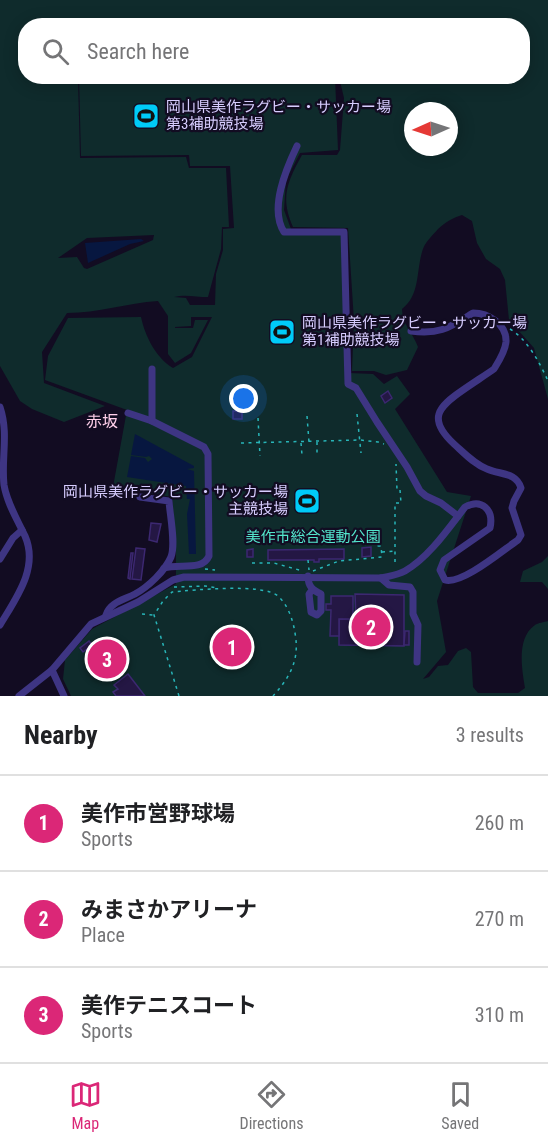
<!DOCTYPE html>
<meta charset="utf-8">
<style>
:root{--surface:#fff;--page:#f2f2f2;--text:#202124;--muted:#757577;--line:#e0e0e0;--accent:#db2777}
body{margin:0;font-family:"Roboto Condensed","Noto Sans JP",sans-serif;background:var(--page);color:var(--text)}
.compass{position:absolute;left:404px;top:102px;width:54px;height:54px;border-radius:50%;background:var(--surface);box-shadow:0 3px 15px #0003;rotate:267deg}
.you{position:absolute;left:244px;top:399px;width:21px;height:21px;margin:-15px;border:4px solid #fff;border-radius:50%;background:#1a73e8;box-shadow:0 0 0 9px #1a73e833}
.badge{display:grid;place-items:center;width:39px;height:39px;border-radius:50%;background:var(--accent);color:#fff;font-size:20px;font-weight:700}
.pin{position:absolute;translate:-50% -50%;border:3px solid #fff;box-shadow:0 2px 6px #0006}
.list{margin:0;padding:0;list-style:none}
h2{display:flex;justify-content:space-between;align-items:center;height:78px;margin:0;padding:0 24px;font-size:26px}
h2 small{font-size:20px;font-weight:400;color:var(--muted)}
.list li{display:grid;grid-template-columns:39px 1fr auto;gap:18px;align-items:center;box-sizing:border-box;height:96px;padding:0 24px;border-top:2px solid var(--line)}
.list b{display:block;font-size:22px;white-space:nowrap}
.list p{margin:0;font-size:20px;white-space:nowrap;color:var(--muted)}
.list em{font-size:20px;font-style:normal;color:var(--muted)}
.icon{flex:none;width:33px;height:33px;fill:none;stroke:currentColor;stroke-width:2;stroke-linecap:round;stroke-linejoin:round}
.map{position:relative;flex:none;width:548px;height:696px;overflow:hidden}
.search{position:absolute;background:var(--surface);box-shadow:0 3px 15px #0003;left:18px;right:18px;top:18px;height:66px;display:flex;align-items:center;gap:15px;box-sizing:border-box;padding:0 21px;border-radius:24px;color:var(--muted);font-size:22px}
.sheet{height:366px;background:var(--surface)}
nav{display:flex;justify-content:space-around;align-items:center;box-sizing:border-box;height:84px;border-top:2px solid var(--line);background:var(--surface);font-size:16px;color:var(--muted)}
nav a{display:grid;justify-items:center;gap:3px}
nav .on{color:var(--accent)}
.map>svg:first-child{display:block}
.green{fill:#0f2b2c;fill-rule:evenodd}
.water{fill:#071740}
.building{fill:#241744;stroke:#3c2871;stroke-width:1.5}
.lines{fill:none;stroke-linecap:round;stroke-linejoin:round}
.path{stroke:#28b5b8;stroke-width:1.5;stroke-dasharray:3 4.5;stroke-linecap:butt}
.minor{stroke:#3e3583;stroke-width:7}
.labels{text-anchor:middle;stroke-width:4.5;stroke-linejoin:round;paint-order:stroke}
.poi-label{font-size:15px;fill:#d7cdff;stroke:#120c22;text-anchor:start}
.park-label{font-size:15px;fill:#53e5cc;stroke:#120c22}
.neighbourhood-label{font-size:16px;fill:#ffcfea;stroke:#120c22}
</style>
<div class="map">
<svg width="548" height="696" viewBox="0 0 548 696">
<rect width="100%" height="100%" fill="#120c22"/>
<!-- green -->
<g class="green">
<path d="M0 0H548V399L534 348 509 320 505 280 500 269 486 259 477 243 472 221 462 215C452 218 446 222 438 229 432 236 424 243 422 252 416 273 420 295 402 309 402 324 413 333 418 347L407 370 386 375 374 371H352L354 321 348 228 293 227C280 198 287 182 302 155H337L340 150 344 98 339 77 522 76V26H26V76L78 77 80 158 186 157 189 168H226L229 227H222L221 249 208 297C196 297 185 294 174 297L186 298 190 305H215L216 274 223 250V229L234 228 230 166H190L189 155 81 156 79 78 335 77 338 150 300 153 286 180 284 210 291 229H346L349 373 373 374 384 384 397 376 410 394 395 409 447 492 471 496 437 601 446 652 423 679 429 677 438 666 448 665 458 651 466 648 471 652 473 687 478 693H518L525 688C522 670 516 638 535 625 538 623 544 622 548 621V696H71L63 679 65 660 92 629 176 584V546L172 497 113 487 127 410 45 380 48 356 68 318 141 317C145 336 156 358 173 368L192 357 212 317H191V326L175 327V328H193L195 320H208L191 353 175 363 168 354V316L158 301C127 303 98 313 67 313L42 352 44 383 105 406 64 422 32 409 20 401 0 366ZM413 111H449V147H413ZM154 235 153 240 87 269 84 268 77 257 58 258 87 238Z"/>
<path d="M548 556V589L542 582H520L523 571 542 562Z"/>
</g>
<!-- water -->
<g class="water">
<path d="M141 239 144 241 130 244 88 263 85 243Z"/>
<path d="M135 434 194 466V468L187 469 194 471 196 554H189L187 514 190 499H187L186 486 127 477 131 456 145 458 148 462 152 459 149 456 146 457 131 455Z"/>
</g>
<!-- building -->
<g class="building">
<path d="M388 391 392 398 385 403 381 396Z"/>
<rect x="233" y="411" width="9" height="8"/>
<path d="M151 523 161 524 157 542 149 540Z"/>
<path d="M371 547V556L362 557V548Z"/>
<path d="M136 548 145 549 141 580 132 579Z"/>
<path d="M253 549V557H247V550Z"/>
<path d="M344 549V559H319V562H314V560H268V550Z"/>
<path d="M131 553H133L130 579 128 578Z"/>
<path d="M355 594 404 595V646L339 645V619H356Z"/>
<path d="M331 596H353V619H339V636H330L331 610H326V604H331Z"/>
<path d="M405 631H409V645H404Z"/>
<path d="M89 641 92 645 83 652 80 648Z"/>
<path d="M128 674 145 696H116L113 692 118 689 114 685Z"/>
</g>
<g class="lines">
<!-- path -->
<g class="path">
<path d="M510 329C527 339 540 363 548 381"/>
<path d="M357 414 361 453"/>
<path d="M307 416 309 442"/>
<path d="M258 418 260 456"/>
<path d="M317 442V455"/>
<path d="M241 443 360 440 378 442 384 444"/>
<path d="M301 443 302 455"/>
<path d="M382 552 395 551"/>
<path d="M308 560 309 570"/>
<path d="M395 562V503H401L400 490H397L396 464"/>
<path d="M252 563H274L303 571"/>
<path d="M205 569 215 570"/>
<path d="M313 571 339 561 382 557 381 546H374"/>
<path d="M174 587 205 586 217 588"/>
<path d="M142 614 153 615"/>
<path d="M179 696 154 615 163 601 172 592C193 590 263 583 278 596 288 605 293 620 295 633 300 660 290 677 273 696"/>
</g>
<!-- minor -->
<g class="minor">
<path d="M297 146C286 169 269 209 284 232H344L348 384 356 388 377 422 407 467 420 491 426 496 441 503 458 516"/>
<path d="M0 407C9 434 1 458 4 485 7 503 17 519 25 536 39 568 16 598 0 625"/>
<path d="M128 413 152 421 204 447 208 454 209 556C202 572 178 563 164 568"/>
<path d="M152 421V369"/>
<path d="M0 559 13 538 22 530"/>
<path d="M308 576C308 586 312 590 321 594V611L317 615 311 612 309 594 312 590"/>
<path d="M381 578 389 585 410 587 413 592V614L418 625 417 662"/>
<path d="M106 615C110 602 124 600 135 594 148 587 165 571 171 557 176 544 170 516 169 501L140 497"/>
<path d="M52 670 64 696"/>
<path d="M19 696 52 670 91 624 138 602 173 580 184 577 381 578C389 576 398 575 405 571 429 557 448 529 465 507 482 498 494 510 490 528L444 560 440 570 445 580C462 585 503 550 518 540L521 535 512 508 514 501 521 488C516 472 501 475 487 469 474 464 464 453 454 444 427 419 438 407 463 390 473 383 484 376 494 369 499 361 505 352 506 342 507 324 488 313 473 313 450 327 440 335 411 331"/>
</g>
</g>
<!-- icons -->
<defs>
<symbol id="stadium-square" viewBox="-11 -11 22 22"><rect x="-9" y="-9" width="18" height="18" rx="4" fill="#00cbf8" stroke="#120c22"/><path d="M0-5a6.5 5 0 1 0 0 10a6.5 5 0 1 0 0-10ZM-3.5-1.8h7v3.6h-7Z" fill="#111"/></symbol>
</defs>
<g fill-rule="evenodd">
<use href="#stadium-square" x="131" y="101" width="30" height="30"/>
<use href="#stadium-square" x="267" y="317" width="30" height="30"/>
<use href="#stadium-square" x="292" y="486" width="30" height="30"/>
</g>
<g class="labels">
<!-- poi labels -->
<g class="poi-label">
<text x="166" y="112">岡山県美作ラグビー・サッカー場<tspan x="166" dy="17">第3補助競技場</tspan></text>
<text x="302" y="328">岡山県美作ラグビー・サッカー場<tspan x="302" dy="17">第1補助競技場</tspan></text>
<text x="288" y="497" text-anchor="end">岡山県美作ラグビー・サッカー場<tspan x="288" dy="17">主競技場</tspan></text>
</g>
<!-- park labels -->
<g class="park-label">
<text x="313" y="542">美作市総合運動公園</text>
</g>
<!-- neighbourhood labels -->
<g class="neighbourhood-label">
<text x="102" y="427">赤坂</text>
</g>
</g>
</svg>
<svg class="compass" viewBox="-18 -18 36 36"><path d="M0-13l5 13h-10z" fill="#e53935"/><path d="M0 13l5-13h-10z" fill="#757577"/></svg>
<div class="you"></div>
<div class="pin badge" style="left:232px;top:647px">1</div>
<div class="pin badge" style="left:371px;top:627px">2</div>
<div class="pin badge" style="left:107px;top:659px">3</div>
<div class="search"><svg class="icon" aria-label="search" viewBox="0 0 24 24"><circle cx="10" cy="10" r="6"/><path d="M15 15l6 6"/></svg>Search here</div>
</div>
<section class="sheet">
<h2>Nearby<small>3 results</small></h2>
<ul class="list">
<li><span class="badge">1</span><div><b>美作市営野球場</b><p>Sports</p></div><em>260 m</em></li>
<li><span class="badge">2</span><div><b>みまさかアリーナ</b><p>Place</p></div><em>270 m</em></li>
<li><span class="badge">3</span><div><b>美作テニスコート</b><p>Sports</p></div><em>310 m</em></li>
</ul>
</section>
<nav>
<a class="on"><svg class="icon" aria-label="map" viewBox="0 0 24 24"><path d="M3 6l6-2 6 2 6-2v14l-6 2-6-2-6 2zM9 4v14M15 6v14"/></svg>Map</a>
<a><svg class="icon" aria-label="directions" viewBox="0 0 24 24"><path d="M12 3l9 9-9 9-9-9zM9 14v-3h6M13 9l2 2-2 2"/></svg>Directions</a>
<a><svg class="icon" aria-label="saved" viewBox="0 0 24 24"><path d="M7 4h10v16l-5-4-5 4z"/></svg>Saved</a>
</nav>
